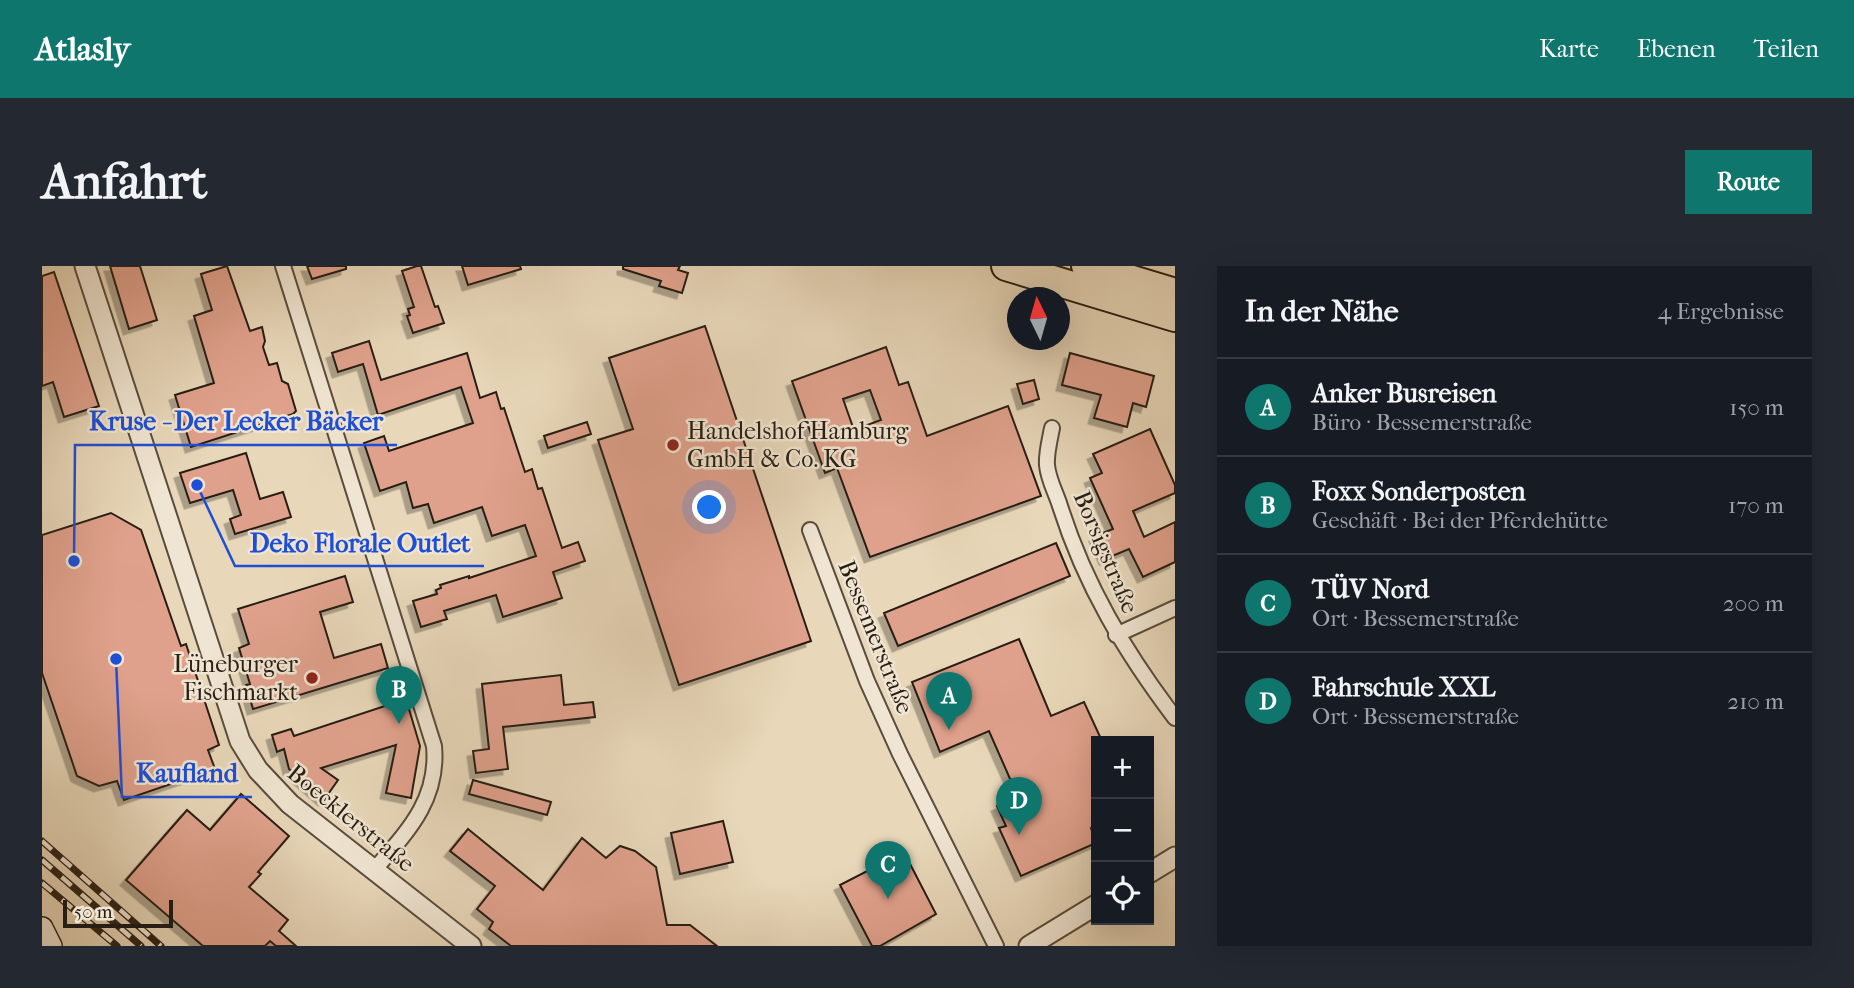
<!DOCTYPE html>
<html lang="de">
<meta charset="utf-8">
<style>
:root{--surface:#171b24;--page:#242831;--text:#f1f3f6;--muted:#9ea1a6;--line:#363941;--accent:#0f766e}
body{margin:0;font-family:"IM FELL French Canon",serif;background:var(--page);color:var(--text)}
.controls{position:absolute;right:21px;bottom:21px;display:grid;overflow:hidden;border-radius:0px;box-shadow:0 7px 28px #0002}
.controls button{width:63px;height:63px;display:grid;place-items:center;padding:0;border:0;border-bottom:2px solid var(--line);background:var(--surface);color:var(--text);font:35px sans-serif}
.compass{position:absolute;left:965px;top:21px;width:63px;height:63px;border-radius:50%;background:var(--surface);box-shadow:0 7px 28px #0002;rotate:355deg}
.scale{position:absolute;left:21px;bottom:18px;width:110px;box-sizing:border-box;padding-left:7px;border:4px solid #281e13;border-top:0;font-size:19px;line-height:24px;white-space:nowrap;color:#281e13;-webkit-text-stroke:5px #f0e5d2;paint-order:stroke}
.you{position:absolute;left:668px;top:242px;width:24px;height:24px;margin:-18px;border:5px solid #fff;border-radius:50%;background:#1a73e8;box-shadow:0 0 0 10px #1a73e833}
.badge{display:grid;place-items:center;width:46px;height:46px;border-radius:50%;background:var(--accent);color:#fff;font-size:23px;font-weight:700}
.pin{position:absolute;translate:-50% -58px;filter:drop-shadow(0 2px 4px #0008)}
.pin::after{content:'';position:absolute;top:37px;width:24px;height:21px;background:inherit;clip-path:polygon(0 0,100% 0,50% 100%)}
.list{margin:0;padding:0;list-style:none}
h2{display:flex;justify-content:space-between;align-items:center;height:91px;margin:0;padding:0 28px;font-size:30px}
h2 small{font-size:23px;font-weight:400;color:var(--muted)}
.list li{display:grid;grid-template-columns:46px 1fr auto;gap:21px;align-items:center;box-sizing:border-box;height:98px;padding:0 28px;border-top:2px solid var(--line)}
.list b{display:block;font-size:26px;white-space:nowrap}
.list p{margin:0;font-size:23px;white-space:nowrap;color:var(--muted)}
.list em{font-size:23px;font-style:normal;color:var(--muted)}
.icon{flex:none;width:38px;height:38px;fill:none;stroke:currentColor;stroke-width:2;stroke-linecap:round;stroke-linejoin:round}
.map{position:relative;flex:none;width:1133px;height:680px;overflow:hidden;border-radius:0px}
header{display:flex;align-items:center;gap:42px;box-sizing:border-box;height:98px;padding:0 35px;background:var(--accent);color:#fff}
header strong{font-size:33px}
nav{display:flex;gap:38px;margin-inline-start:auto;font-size:24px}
.intro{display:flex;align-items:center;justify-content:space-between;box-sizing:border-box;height:168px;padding:0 42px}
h1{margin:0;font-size:49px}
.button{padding:18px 32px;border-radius:0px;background:var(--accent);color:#fff;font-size:24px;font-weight:700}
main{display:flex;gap:42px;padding:0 42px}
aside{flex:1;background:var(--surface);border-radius:0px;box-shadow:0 7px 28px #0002}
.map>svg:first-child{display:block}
.building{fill:#e0a18c;stroke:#281e13;stroke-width:2;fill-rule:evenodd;filter:url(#shadow)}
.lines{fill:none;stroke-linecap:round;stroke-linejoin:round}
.minor-casing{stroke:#584c3c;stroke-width:18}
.tertiary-casing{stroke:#584c3c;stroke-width:23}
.secondary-casing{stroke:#281e13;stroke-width:24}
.motorway-casing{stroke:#281e13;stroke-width:32}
.minor{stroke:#f0e5d2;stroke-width:14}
.tertiary{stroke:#f0e5d2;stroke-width:19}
.secondary{stroke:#f0e5d2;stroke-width:21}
.motorway{stroke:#e8d7b9;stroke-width:28}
.rail-casing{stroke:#281e13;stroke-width:7}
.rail{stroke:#f0e5d2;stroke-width:4.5;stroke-dasharray:13;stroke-linecap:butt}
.poi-dot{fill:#8f2418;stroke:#f0e5d2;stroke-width:2.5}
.labels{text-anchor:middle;stroke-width:5;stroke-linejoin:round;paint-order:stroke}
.poi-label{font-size:24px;fill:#281e13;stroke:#f0e5d2;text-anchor:start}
.street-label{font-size:24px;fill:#281e13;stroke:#f0e5d2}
.leader{fill:none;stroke:#1d4ed8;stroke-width:2.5}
.callout-dot{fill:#1d4ed8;stroke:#f0e5d2;stroke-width:2.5}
.callout-label{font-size:26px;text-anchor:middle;font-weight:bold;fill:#1d4ed8;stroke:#f0e5d2;stroke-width:5;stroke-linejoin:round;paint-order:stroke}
</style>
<header>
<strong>Atlasly</strong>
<nav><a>Karte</a><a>Ebenen</a><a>Teilen</a></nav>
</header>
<div class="intro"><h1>Anfahrt</h1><a class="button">Route</a></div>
<main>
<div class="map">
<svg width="1133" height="680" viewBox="0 0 1133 680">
<defs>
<filter id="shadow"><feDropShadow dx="-5.5" dy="5.5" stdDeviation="0" flood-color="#0004"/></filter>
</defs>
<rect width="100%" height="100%" fill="#e8d7b9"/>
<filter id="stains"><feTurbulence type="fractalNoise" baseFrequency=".00286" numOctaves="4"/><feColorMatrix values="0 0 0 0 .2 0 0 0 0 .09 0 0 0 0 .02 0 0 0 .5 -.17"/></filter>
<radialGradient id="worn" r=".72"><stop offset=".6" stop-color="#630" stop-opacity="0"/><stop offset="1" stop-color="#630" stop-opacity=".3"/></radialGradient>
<!-- building -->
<g class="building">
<path d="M68 0H98L115 54 87 63Z"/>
<path d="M185 0 208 65 220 61 223 75 221 81 227 99 235 97 240 115 246 118 254 145 251 148 149 181 133 129 172 117 152 50 170 44 159 8Z"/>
<path d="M265 0H304V3L270 13Z"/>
<path d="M375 0H379L393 41 396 40 402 57 371 67 365 50 368 49 366 43 372 41 360 5Z"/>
<path d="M420 0H478L479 3 426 19Z"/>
<path d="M581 0H638L636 4 646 7 640 27 617 20 619 15 581 3Z"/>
<path d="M12 6 57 140 22 151 11 116 0 120V10Z"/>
<path d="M663 60 769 375 637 419 556 174 591 163 567 92Z"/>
<path d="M327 75 339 114 425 87 438 132 454 126 459 143 462 142 483 206 490 203 496 223 500 222 520 282 536 276 543 295 511 306 520 332 461 351 454 329 402 345 405 353 379 361 371 335 395 328 394 324 399 322 398 319 427 310V312L494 290 483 259 450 270 440 241 392 257 386 238 371 242 364 216 338 225 322 177 342 170 347 185 431 157 419 121 336 149 321 98 296 106 290 87Z"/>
<path d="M844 81 857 119 866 116 885 170 966 140 999 230 828 291 795 202 783 207 750 115ZM828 124 839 154 812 164 801 133Z"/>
<path d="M1028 87 1112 110 1104 141 1091 137 1085 161 1052 152 1059 129 1020 119Z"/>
<path d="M992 114 997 133 981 138 975 118Z"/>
<path d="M545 156 549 168 506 182 502 170Z"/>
<path d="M1108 163 1133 219V227L1091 245 1102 271 1133 256V296L1101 311 1087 283 1063 293 1053 270 1071 263 1048 212 1060 207 1051 188Z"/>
<path d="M204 187 218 233 241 226 249 251 193 268 188 253 199 249 191 224 148 237 138 207Z"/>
<path d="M69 247 99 264 139 380 144 378 177 479 166 484 173 503 82 534 75 515 57 520 35 510 0 407V269Z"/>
<path d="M1014 277 1028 310 856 380 842 347Z"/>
<path d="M303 310 311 336 278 346 292 392 339 378 346 402 211 443 204 419 208 418 197 382 207 378 196 343Z"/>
<path d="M977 373 1009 450 1042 436 1060 475H1054V560L1049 562 1054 577 979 610 957 562 964 560 955 540 976 531 947 465 898 486 870 416Z"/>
<path d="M519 409 522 439 551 436 553 451 461 461 466 503 434 507 431 485 447 483 440 418Z"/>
<path d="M364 433 378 480 369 532 344 527 354 479 279 502 296 514 282 534 247 503 242 483 235 486 230 469 249 463 252 470Z"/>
<path d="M431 514 509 536 505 549 427 528Z"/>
<path d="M199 528 247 570 216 606 219 608 207 621 246 654 237 665 254 680H234L228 675 223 680H161L84 614 145 544 168 564Z"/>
<path d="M681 555 691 596 638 608 629 567Z"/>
<path d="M426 563 501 624 540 572 564 592 578 580 593 585 614 601 625 659H648L675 680H469L447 663 451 656 435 643 453 620 408 585Z"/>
<path d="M866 594 894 648 838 680H830L798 619 831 602 835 610Z"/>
</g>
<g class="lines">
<defs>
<g id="minor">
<path d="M241 0 392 480C397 534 365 566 332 604"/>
<path d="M1010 162C1008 173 1004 188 1005 199 1006 213 1014 227 1018 240 1043 319 1083 386 1133 452"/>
<path d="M768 264 825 415 858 488 954 680"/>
<path d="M1074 369 1133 342"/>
</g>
<g id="tertiary">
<path d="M43 0 198 475 216 504 248 538 429 680"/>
<path d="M1107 607 1133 591"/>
<path d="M987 680 1054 639"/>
</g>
<path id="secondary" d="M0 662 9 680"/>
<g id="motorway">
<path d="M964 0 1133 51"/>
<path d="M1044 0 1133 27"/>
</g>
</defs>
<!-- minor casing -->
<use href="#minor" class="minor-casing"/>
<!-- tertiary casing -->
<use href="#tertiary" class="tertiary-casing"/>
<!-- secondary casing -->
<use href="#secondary" class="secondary-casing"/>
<!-- motorway casing -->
<use href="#motorway" class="motorway-casing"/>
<!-- minor -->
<use href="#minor" class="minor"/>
<!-- tertiary -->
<use href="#tertiary" class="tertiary"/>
<!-- secondary -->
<use href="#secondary" class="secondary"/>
<!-- motorway -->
<use href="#motorway" class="motorway"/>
<defs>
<g id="rail">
<path d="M0 575 119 680"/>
<path d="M0 594 99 680"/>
<path d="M0 617 75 680"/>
</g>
</defs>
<!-- rail casing -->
<use href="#rail" class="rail-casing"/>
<!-- rail -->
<use href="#rail" class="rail"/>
</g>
<!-- markers -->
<g class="poi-dot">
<circle cx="631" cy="179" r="7"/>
<circle cx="270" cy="412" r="7"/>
</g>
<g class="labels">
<!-- poi labels -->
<g class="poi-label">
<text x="645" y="173">Handelshof Hamburg<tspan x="645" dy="28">GmbH &amp; Co. KG</tspan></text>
<text x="256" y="406" text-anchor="end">Lüneburger<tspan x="256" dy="28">Fischmarkt</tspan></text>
</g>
<!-- street labels -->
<g class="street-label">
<text transform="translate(1064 286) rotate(67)" y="8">Borsigstraße</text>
<text transform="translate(834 371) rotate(68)" y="8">Bessemerstraße</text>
<text transform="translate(309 552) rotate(39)" y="8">Boecklerstraße</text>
</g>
</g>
<!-- callouts -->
<path class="leader" d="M32 295L33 179H355M155 219L193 300H442M74 393L80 531H210"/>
<g class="callout-dot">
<circle cx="32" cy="295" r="7"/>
<circle cx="155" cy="219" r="7"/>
<circle cx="74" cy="393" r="7"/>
</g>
<g class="callout-label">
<text x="194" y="164">Kruse - Der Lecker Bäcker</text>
<text x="318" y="286">Deko Florale Outlet</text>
<text x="145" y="516">Kaufland</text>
</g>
<rect width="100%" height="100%" filter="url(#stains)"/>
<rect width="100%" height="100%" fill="url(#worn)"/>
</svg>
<div class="controls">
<button>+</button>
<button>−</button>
<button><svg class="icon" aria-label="locate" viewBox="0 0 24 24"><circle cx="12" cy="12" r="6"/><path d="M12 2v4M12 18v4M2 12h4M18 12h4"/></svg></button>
</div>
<svg class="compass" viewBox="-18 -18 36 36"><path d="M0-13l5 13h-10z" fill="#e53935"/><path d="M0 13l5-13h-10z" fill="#9ea1a6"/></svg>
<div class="scale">50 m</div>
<div class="you"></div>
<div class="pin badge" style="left:907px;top:464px">A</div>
<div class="pin badge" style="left:357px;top:458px">B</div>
<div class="pin badge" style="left:846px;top:633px">C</div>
<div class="pin badge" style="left:977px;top:569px">D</div>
</div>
<aside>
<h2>In der Nähe<small>4 Ergebnisse</small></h2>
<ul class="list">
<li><span class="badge">A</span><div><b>Anker Busreisen</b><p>Büro · Bessemerstraße</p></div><em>150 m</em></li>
<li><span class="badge">B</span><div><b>Foxx Sonderposten</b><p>Geschäft · Bei der Pferdehütte</p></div><em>170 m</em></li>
<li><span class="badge">C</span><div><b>TÜV Nord</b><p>Ort · Bessemerstraße</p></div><em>200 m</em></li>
<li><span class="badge">D</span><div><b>Fahrschule XXL</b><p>Ort · Bessemerstraße</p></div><em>210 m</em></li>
</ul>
</aside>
</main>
